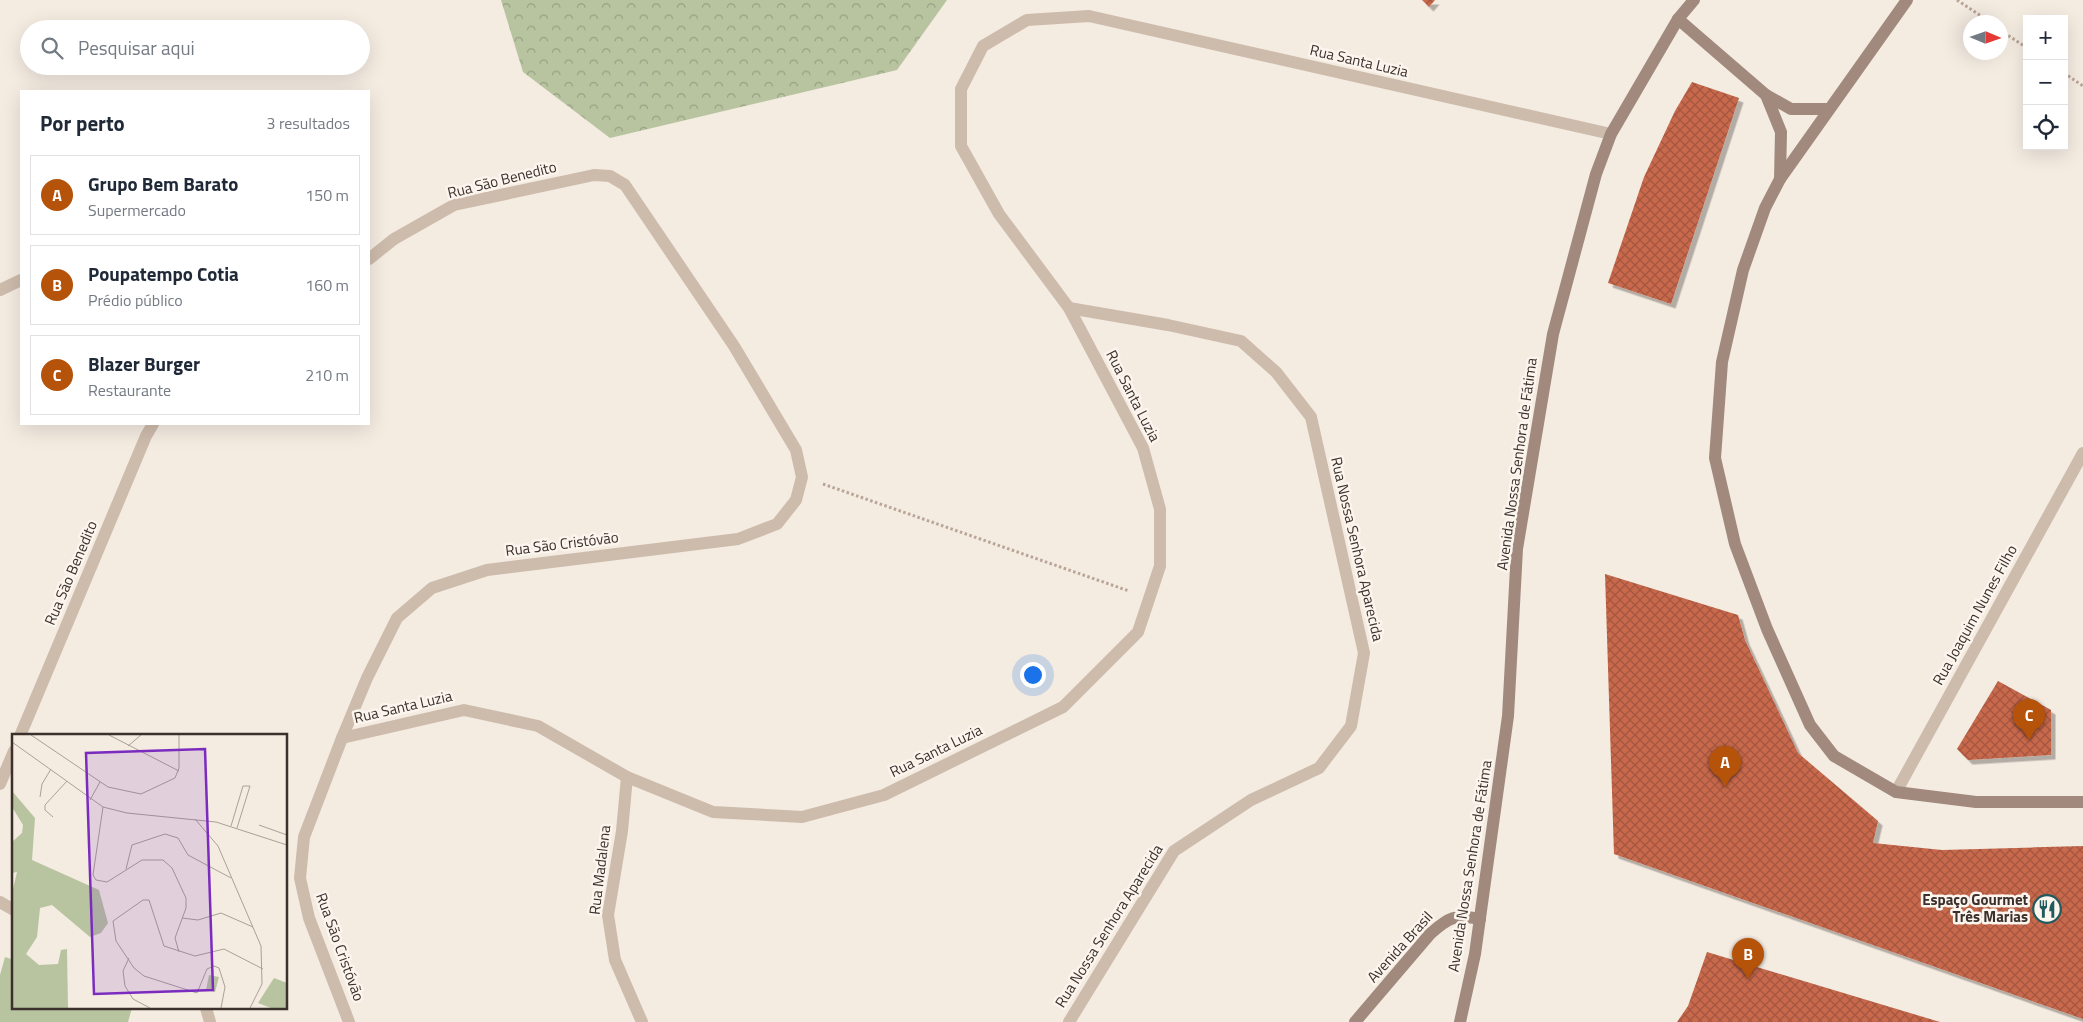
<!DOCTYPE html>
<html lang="pt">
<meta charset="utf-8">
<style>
:root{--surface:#fff;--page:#f6f6f7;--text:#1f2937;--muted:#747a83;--line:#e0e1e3;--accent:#b45309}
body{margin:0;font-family:"Titillium Web",sans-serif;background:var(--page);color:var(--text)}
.controls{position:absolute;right:15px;top:15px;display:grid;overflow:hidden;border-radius:0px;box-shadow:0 5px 20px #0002}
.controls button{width:45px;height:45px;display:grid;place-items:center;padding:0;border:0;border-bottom:1px solid var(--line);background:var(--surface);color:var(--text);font:25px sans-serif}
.compass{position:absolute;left:1963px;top:15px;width:45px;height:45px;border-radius:50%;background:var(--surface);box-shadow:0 5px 20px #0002;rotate:92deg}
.you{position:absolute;left:1032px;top:674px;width:18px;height:18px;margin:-12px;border:4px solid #fff;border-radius:50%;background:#1a73e8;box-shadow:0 0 0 8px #1a73e833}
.badge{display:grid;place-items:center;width:32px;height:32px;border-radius:50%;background:var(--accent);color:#fff;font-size:16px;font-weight:700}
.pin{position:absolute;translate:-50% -41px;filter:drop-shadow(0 1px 2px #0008)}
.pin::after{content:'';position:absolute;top:26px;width:18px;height:15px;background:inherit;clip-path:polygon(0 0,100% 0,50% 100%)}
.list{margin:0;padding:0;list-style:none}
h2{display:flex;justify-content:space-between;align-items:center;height:65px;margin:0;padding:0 20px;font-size:21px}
h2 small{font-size:16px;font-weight:400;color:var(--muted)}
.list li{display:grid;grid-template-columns:32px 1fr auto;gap:15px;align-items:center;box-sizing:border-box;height:80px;margin:0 10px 10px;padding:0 10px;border:1px solid var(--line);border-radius:0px}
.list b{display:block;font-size:19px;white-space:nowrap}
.list p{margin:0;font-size:16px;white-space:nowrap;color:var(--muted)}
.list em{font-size:16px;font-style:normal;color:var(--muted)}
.icon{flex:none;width:28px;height:28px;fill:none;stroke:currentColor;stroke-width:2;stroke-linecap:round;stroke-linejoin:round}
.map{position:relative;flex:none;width:2083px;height:1022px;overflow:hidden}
.search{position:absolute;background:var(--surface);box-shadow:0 5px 20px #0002;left:20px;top:20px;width:350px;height:55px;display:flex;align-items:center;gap:12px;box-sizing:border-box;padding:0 18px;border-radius:28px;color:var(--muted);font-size:19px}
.panel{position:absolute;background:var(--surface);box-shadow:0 5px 20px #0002;left:20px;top:90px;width:350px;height:335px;border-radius:0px}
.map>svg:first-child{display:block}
.forest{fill:url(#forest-crowns)}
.garden{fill:#b8c4a0}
.building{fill:url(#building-cross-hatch);filter:url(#shadow)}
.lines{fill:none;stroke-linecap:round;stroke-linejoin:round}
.path{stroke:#b9a596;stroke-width:3;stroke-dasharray:2.5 2.5;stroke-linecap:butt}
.street{stroke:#cdbbac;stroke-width:12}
.secondary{stroke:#a18a7d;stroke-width:12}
.labels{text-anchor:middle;stroke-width:5;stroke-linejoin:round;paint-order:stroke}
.street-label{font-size:15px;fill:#3b302b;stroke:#fbf5ee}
.poi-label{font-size:15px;font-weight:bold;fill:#3b302b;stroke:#fbf5ee;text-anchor:end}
.inset-road{fill:none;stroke:#aaa098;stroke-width:1}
.view{fill:#7b2cbf;fill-opacity:0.15;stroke:#7b2cbf;stroke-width:2.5}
.inset-edge{fill:none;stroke:#3b302b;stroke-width:2.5}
</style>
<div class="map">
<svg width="2083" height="1022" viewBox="0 0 2083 1022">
<defs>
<pattern id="forest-crowns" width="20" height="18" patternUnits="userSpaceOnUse" patternTransform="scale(1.25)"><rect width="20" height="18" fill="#b8c4a0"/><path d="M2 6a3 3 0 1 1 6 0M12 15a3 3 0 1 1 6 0" fill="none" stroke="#97a083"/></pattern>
<pattern id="building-cross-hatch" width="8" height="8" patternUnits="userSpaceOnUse" patternTransform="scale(1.25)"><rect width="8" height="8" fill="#c8694b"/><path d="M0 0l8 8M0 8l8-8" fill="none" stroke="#a4573f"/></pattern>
<filter id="shadow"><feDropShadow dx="4.5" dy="4.5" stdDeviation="0" flood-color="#0004"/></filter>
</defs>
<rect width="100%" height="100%" fill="#f4ebe1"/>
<!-- forest -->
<path class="forest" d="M501 0H947L897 70 610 138 523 72Z"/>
<!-- garden -->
<path class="garden" d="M5 957 14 960V1008H132L128 1022H0V975Z"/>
<!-- building -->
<g class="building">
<path d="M1422 0H1435L1429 7Z"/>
<path d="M1692 82 1739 98 1671 304 1608 283 1644 177 1675 111Z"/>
<path d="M1605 574 1738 615 1745 640 1798 753 1878 821 1873 843 1942 850 2083 846V1019L1614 854Z"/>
<path d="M1998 681 2051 710V755L1968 760 1957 749Z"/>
<path d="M1707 952 1940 1022H1677L1688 1006Z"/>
</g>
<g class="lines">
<!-- path -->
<g class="path">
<path d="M1957 0 1990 22"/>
<path d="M2000 30 2027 48"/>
<path d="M2064 73 2083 86"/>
<path d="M823 484 1129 591"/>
</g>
<!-- street -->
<g class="street">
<path d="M0 290 21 280"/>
<path d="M20 736 146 436 153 424"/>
<path d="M342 738 464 710 538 726 627 777 713 812 802 817 884 795 1063 707 1138 632 1160 566V509L1143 448 1069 308 999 214 961 146V89L983 46 1027 20 1089 16 1611 134"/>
<path d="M627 777 622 831 608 915 615 960 642 1022"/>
<path d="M0 784 14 751"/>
<path d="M1896 792 2083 453"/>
<path d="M0 902 14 910"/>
<path d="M206 1008 210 1022"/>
<path d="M349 1022 309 918 300 878 304 837 342 738 367 678 397 618 432 588 487 570 738 539 777 524 796 500 802 477 796 450 734 346 625 185 610 176 594 175 454 205 394 239 369 259"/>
<path d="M1069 1022 1174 851 1251 800 1319 768 1351 726 1364 653 1311 417 1276 372 1241 341 1168 325 1069 308"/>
</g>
<!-- secondary -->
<g class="secondary">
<path d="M1907 0 1780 179 1765 208 1743 270 1722 362 1715 458 1735 544 1767 629 1810 725 1834 756 1896 792 1976 802H2083"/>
<path d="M1678 19 1766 95 1791 109H1828"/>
<path d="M1766 95 1781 132 1780 179"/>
<path d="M1355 1022 1430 934C1449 917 1455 914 1480 919"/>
<path d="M1460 1022 1475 954 1508 716 1517 549 1553 334 1596 174 1611 134 1678 19 1694 0"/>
</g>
</g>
<!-- icons -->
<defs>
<symbol id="restaurant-ring" viewBox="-11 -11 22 22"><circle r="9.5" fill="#fbf5ee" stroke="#1f5a5e" stroke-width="1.5"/><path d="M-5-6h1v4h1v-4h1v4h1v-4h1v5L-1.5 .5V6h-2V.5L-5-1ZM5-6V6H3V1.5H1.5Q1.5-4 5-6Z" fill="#1f5a5e"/></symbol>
</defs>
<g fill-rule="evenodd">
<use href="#restaurant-ring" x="2031" y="893" width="32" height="32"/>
</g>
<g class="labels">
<!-- street labels -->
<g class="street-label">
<text transform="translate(1359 61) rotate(13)" y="5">Rua Santa Luzia</text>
<text transform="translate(502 180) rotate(-14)" y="5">Rua São Benedito</text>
<text transform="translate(1133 396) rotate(63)" y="5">Rua Santa Luzia</text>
<text transform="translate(1517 464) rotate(-82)" y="5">Avenida Nossa Senhora de Fátima</text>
<text transform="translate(562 544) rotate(-7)" y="5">Rua São Cristóvão</text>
<text transform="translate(1357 549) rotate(77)" y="5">Rua Nossa Senhora Aparecida</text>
<text transform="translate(71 573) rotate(-67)" y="5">Rua São Benedito</text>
<text transform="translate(1975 615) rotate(-61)" y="5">Rua Joaquim Nunes Filho</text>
<text transform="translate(403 707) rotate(-13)" y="5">Rua Santa Luzia</text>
<text transform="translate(936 751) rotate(-26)" y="5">Rua Santa Luzia</text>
<text transform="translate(1470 866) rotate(-81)" y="5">Avenida Nossa Senhora de Fátima</text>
<text transform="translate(600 870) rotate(-83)" y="5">Rua Madalena</text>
<text transform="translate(1109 926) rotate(-58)" y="5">Rua Nossa Senhora Aparecida</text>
<text transform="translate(340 947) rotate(70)" y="5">Rua São Cristóvão</text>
<text transform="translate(1400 947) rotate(-48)" y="5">Avenida Brasil</text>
</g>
<!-- poi labels -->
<g class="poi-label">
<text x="2028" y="905">Espaço Gourmet<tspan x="2028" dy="17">Três Marias</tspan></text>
</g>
</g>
<!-- overview -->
<g transform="translate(12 734)">
<rect width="275" height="275" fill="#f4ebe1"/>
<path d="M0 57 23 84 20 126 87 156 96 189 89 199 78 203 40 171 28 174 25 203 14 220 27 231 46 230 49 216 55 215 56 274H0V159L5 138 0 139V108L10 99 11 91 0 73ZM262 244 275 249V274H259L246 269Z" fill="#b8c4a0"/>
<path d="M197 241 207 243 203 258 194 256Z" fill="#b8c4a0"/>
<path class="inset-road" d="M19 1 96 53 129 60 163 44 167 34V1M97 1 167 37M0 8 91 73 115 79 204 88 275 111M116 12 129 1M28 63 30 50 39 35M78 66 88 48M91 73 81 141 84 146 95 148 130 126H151L160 134 174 164V174L163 204 167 218M41 83 33 76V71L55 47M183 85 206 112 249 212 250 250 238 274M247 91 275 101M219 92 231 52H238L225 94M114 135 120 111 153 100 166 104 176 121 219 144M170 184 186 186 209 179 241 193M117 224 111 237 113 252 121 265 138 274M209 274 213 253 207 234 202 232 195 235 185 259 132 242 122 234 104 207 101 187 131 166H137L152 212 183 222 212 215 251 235"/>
<path class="view" d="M193 15 201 256 82 260 74 19Z"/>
<rect width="275" height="275" class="inset-edge"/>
</g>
</svg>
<div class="controls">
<button>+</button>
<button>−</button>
<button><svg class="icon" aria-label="locate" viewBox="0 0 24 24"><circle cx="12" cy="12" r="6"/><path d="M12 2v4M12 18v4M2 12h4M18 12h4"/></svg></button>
</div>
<svg class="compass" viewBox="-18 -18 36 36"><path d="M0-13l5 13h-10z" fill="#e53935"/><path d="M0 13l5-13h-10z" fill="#747a83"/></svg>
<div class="you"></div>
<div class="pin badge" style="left:1725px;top:787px">A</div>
<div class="pin badge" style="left:1748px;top:979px">B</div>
<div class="pin badge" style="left:2029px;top:740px">C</div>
<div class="search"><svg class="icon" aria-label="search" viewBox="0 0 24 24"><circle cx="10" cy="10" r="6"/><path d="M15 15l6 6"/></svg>Pesquisar aqui</div>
<section class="panel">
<h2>Por perto<small>3 resultados</small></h2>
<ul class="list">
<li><span class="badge">A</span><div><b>Grupo Bem Barato</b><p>Supermercado</p></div><em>150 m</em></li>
<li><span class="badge">B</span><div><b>Poupatempo Cotia</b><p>Prédio público</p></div><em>160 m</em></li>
<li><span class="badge">C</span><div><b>Blazer Burger</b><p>Restaurante</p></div><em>210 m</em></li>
</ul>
</section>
</div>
